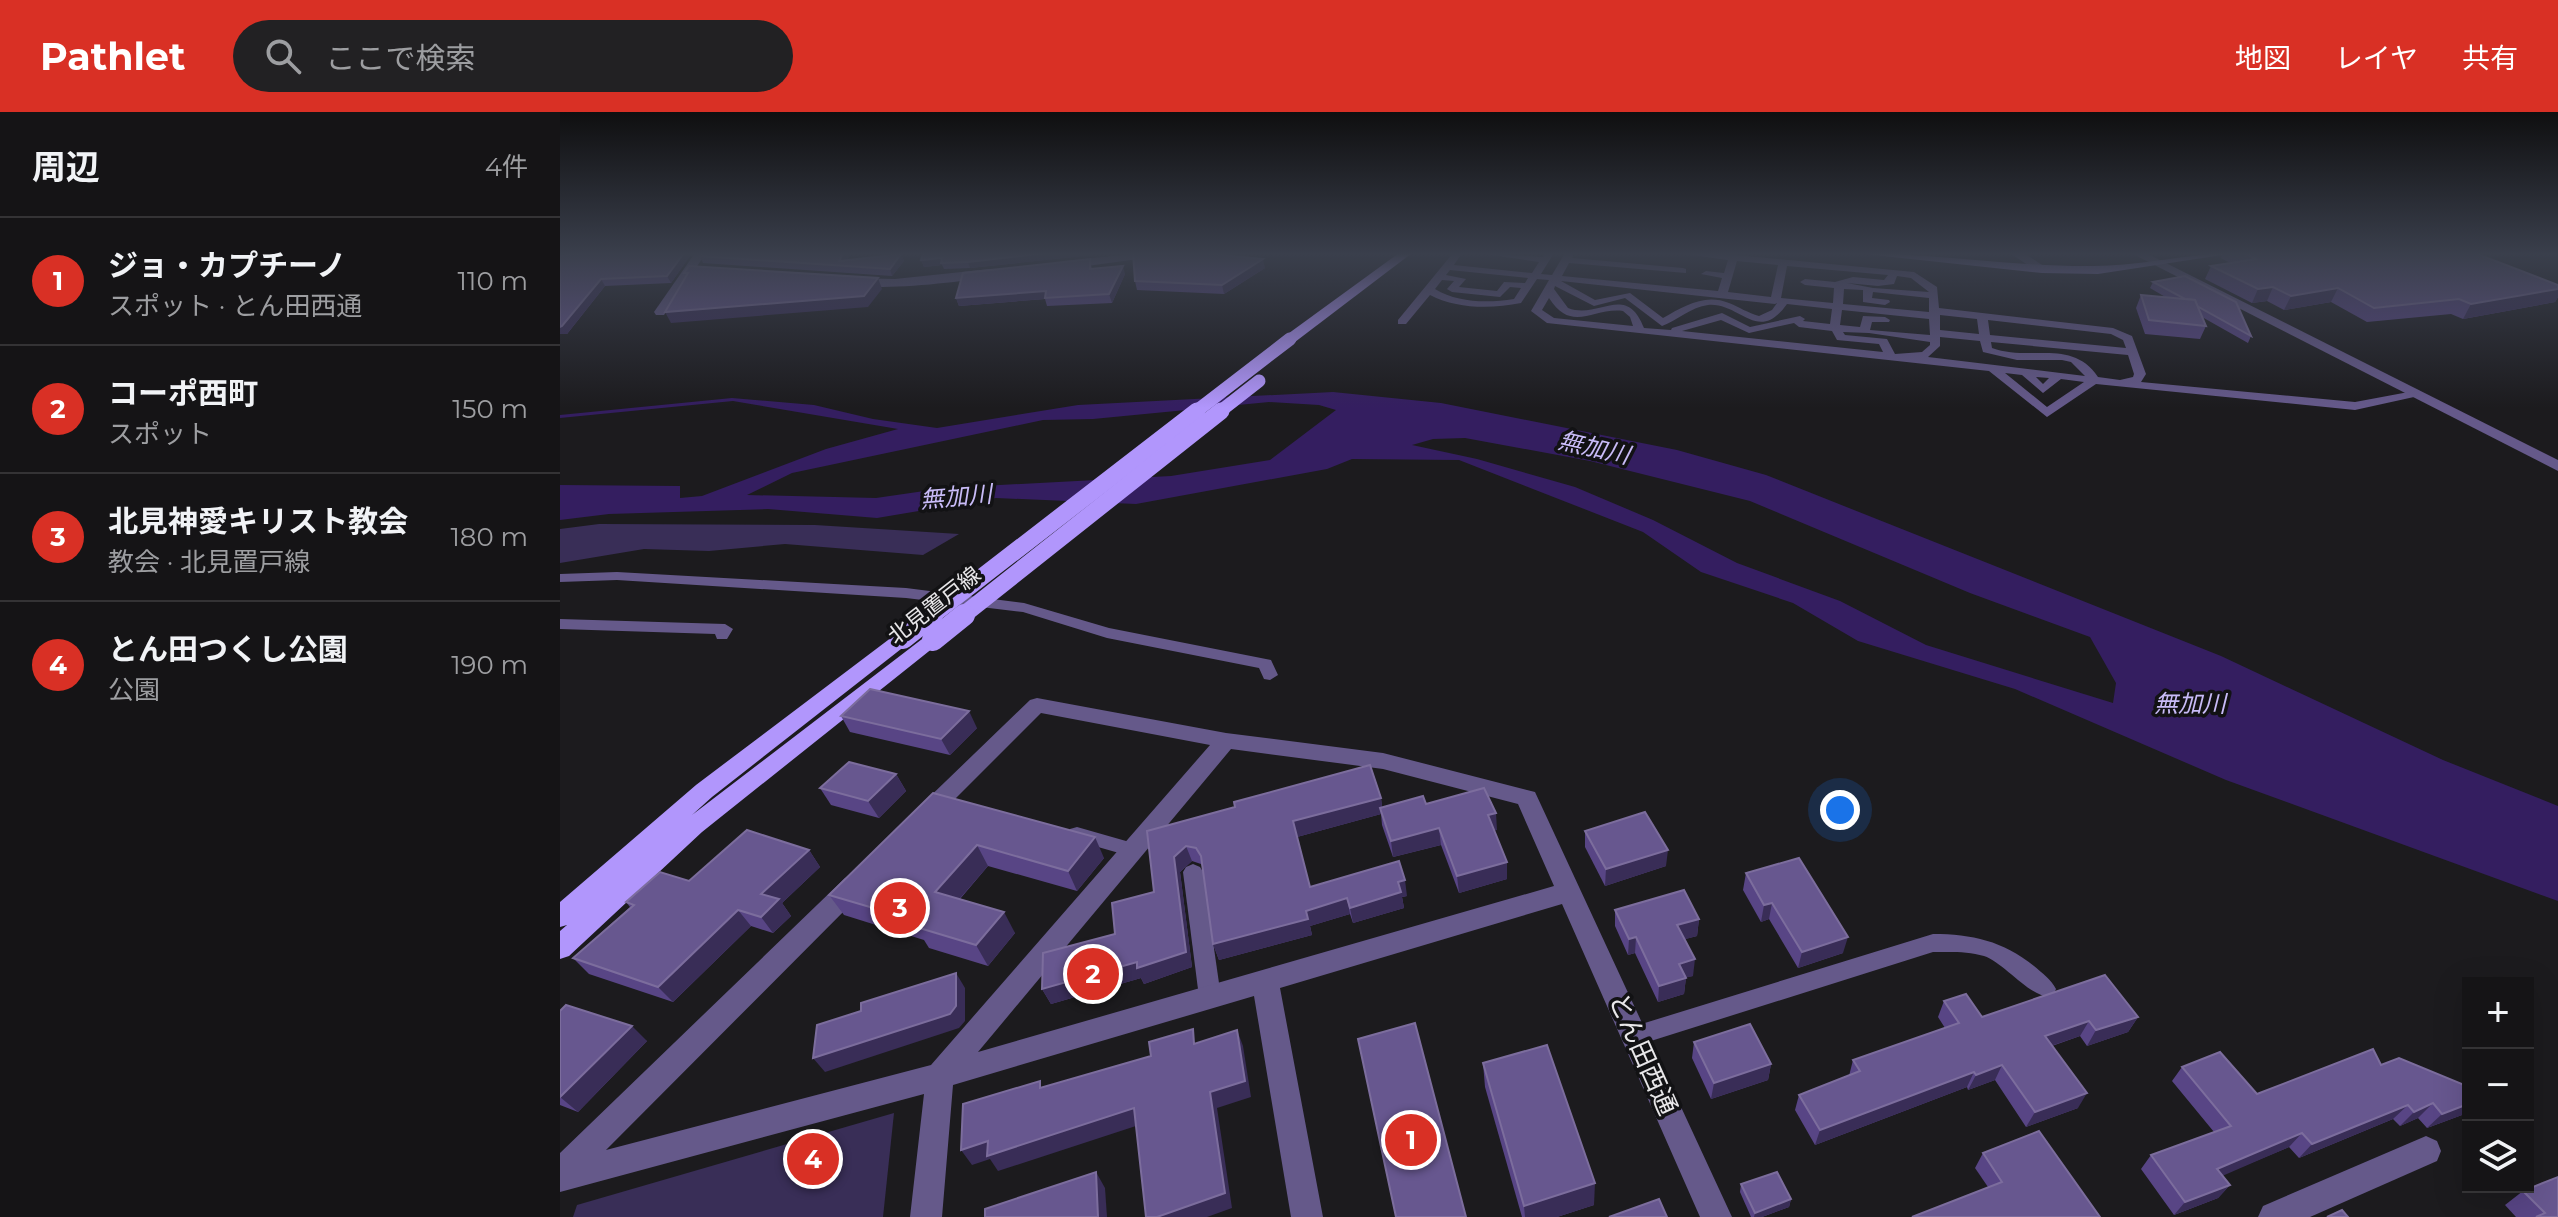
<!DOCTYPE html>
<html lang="ja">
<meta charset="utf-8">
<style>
:root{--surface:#151416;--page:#222123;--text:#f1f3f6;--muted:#9d9ea1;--line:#343335;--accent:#d93025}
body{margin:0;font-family:Montserrat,"Noto Sans JP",sans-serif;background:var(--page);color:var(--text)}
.controls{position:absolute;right:24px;bottom:24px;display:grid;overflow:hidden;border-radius:0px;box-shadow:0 8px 32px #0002}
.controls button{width:72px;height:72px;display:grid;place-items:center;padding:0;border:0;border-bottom:2px solid var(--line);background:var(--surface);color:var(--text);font:40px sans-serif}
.you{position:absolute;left:1280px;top:698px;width:28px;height:28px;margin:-20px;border:6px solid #fff;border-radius:50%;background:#1a73e8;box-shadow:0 0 0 12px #1a73e833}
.badge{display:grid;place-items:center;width:52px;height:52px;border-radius:50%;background:var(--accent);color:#fff;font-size:26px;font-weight:700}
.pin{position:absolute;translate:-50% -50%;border:4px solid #fff;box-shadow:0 2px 8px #0006}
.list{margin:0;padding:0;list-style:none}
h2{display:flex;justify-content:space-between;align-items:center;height:104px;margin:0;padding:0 32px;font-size:34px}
h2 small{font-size:26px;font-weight:400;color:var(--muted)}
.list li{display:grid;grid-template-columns:52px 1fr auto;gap:24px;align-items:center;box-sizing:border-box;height:128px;padding:0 32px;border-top:2px solid var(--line)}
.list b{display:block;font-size:30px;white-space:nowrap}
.list p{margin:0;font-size:26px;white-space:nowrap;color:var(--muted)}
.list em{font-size:26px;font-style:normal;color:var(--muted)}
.icon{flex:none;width:44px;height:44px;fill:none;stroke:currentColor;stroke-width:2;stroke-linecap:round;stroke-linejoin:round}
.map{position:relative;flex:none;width:1998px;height:1105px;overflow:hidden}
header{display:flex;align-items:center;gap:48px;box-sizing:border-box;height:112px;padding:0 40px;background:var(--accent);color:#fff}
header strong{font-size:38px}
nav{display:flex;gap:44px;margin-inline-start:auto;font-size:28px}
.search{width:560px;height:72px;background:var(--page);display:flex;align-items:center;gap:20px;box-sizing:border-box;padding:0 28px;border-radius:44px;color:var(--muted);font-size:30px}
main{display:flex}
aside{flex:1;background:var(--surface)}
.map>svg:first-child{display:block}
.green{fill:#392e57}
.water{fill:#341e60;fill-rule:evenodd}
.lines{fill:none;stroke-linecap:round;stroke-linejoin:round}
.service{fill:#65598a;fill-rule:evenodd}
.minor{fill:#65598a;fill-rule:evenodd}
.secondary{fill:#8f7cca;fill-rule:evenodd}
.primary{fill:#b196fc;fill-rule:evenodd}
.primary-bridge-far2{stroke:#b196fc;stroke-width:13}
.primary-bridge-far1{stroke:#b196fc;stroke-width:17}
.primary-bridge{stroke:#b196fc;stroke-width:22}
.wall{fill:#584585}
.shaded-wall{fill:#392d57}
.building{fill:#67578f;stroke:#7c6d9d;stroke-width:2}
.labels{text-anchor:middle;stroke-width:7;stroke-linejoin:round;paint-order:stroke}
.street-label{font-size:22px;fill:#e8e7e9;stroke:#121214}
.water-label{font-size:24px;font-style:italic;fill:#c8bbf7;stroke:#121214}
.near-street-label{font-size:26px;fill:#e8e7e9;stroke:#121214}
</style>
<header>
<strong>Pathlet</strong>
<div class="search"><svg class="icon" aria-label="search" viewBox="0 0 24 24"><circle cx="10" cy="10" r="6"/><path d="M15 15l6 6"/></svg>ここで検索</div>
<nav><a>地図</a><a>レイヤ</a><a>共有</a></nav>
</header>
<main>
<aside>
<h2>周辺<small>4件</small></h2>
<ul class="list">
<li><span class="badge">1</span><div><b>ジョ・カプチーノ</b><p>スポット · とん田西通</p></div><em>110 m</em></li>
<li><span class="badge">2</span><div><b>コーポ西町</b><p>スポット</p></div><em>150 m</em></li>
<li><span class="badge">3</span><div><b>北見神愛キリスト教会</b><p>教会 · 北見置戸線</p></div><em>180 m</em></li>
<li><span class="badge">4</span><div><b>とん田つくし公園</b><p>公園</p></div><em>190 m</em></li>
</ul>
</aside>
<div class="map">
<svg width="1998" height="1105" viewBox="0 0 1998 1105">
<rect width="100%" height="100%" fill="#1c1b1e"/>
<!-- green -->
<g class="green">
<path d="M39 412 255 413 399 422 363 443 225 432 149 439 84 437 0 451V417Z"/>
<path d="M334 1001 323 1105H13L17 1093Z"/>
</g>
<!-- water -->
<path class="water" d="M773 280 881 291 1117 338 1206 363 1661 544 1883 648 1998 694V789L1666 668 1455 577 1298 529 1233 491 1141 460 1083 420 899 348 792 347 767 357 576 392 436 386 317 406 208 397 49 402 0 408V373L120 374V386L142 384 266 337 338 317 173 289 0 306V303L172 286 254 293 313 307 377 316 518 293ZM709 290 759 293 776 298 710 348 611 364 385 376 316 386 187 383 232 361 483 308 533 307ZM905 326 1030 349 1190 389 1410 481 1530 525 1556 571 1553 591 1366 533 1280 489 1177 451 1093 408 1015 375 917 347 852 333 873 327Z"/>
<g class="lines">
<!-- service -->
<g class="service">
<path d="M893 141H902L894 153 972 161 979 150 918 141 983 145 985 141H994L981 162 992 163 1005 141H1014L1012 146 1123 156 1126 157V161L1009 151 1002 164 1158 179 1162 166 1141 162 1146 159 1164 161 1168 148 1117 141H1155L1354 160 1377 175 1379 196 1553 216 1572 224 1586 262 1581 270 1795 290 1854 279 1860 282 1854 285 1795 298 1536 272 1487 305 1429 259 987 211 971 199 989 168 977 167 961 191C931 197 897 197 870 183L846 212H838V208ZM1177 149 1218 153 1211 185 1168 180ZM1227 154 1328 163 1324 168 1293 165 1275 170 1245 167 1240 170 1245 173 1274 176 1273 191 1221 186ZM890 158 968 166 965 171 944 170 937 179 899 175 906 167 886 163ZM1337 164 1351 166 1369 180 1313 176 1287 171 1318 174 1334 172ZM882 168 894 169 887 177 892 180 940 185 950 175 961 176 954 187C928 191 898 191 875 177ZM1001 169 1215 192 1217 191 1212 198 1199 204C1188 201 1179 195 1169 191 1145 181 1124 194 1103 206L1070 181 1035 188ZM995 174 1034 194 1065 186 1102 214C1118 208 1131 195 1148 193 1180 190 1198 233 1227 192L1272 197 1270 212 1243 209 1245 207 1240 204 1190 215 1162 201 1112 216 1111 218 1084 216C1066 170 1039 208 1008 196L994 177ZM1284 177 1303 178V190L1325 193 1330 190 1329 188 1312 186 1313 180 1369 186V200L1283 192ZM989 186C1012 222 1033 195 1063 199L1070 205 1073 214 994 206 982 198ZM1282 198 1369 207 1370 223 1310 218 1312 210H1329L1330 208 1325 205 1303 204 1300 215 1280 213ZM1380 203 1417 207 1419 222 1380 218ZM1161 208 1189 221 1234 211 1239 215 1272 219 1277 228 1319 232 1323 240 1122 219ZM1428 208 1551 222 1563 228 1566 236 1430 223ZM1283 220 1309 221 1370 230V233L1362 240 1335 242 1327 227 1285 223ZM1380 225 1420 229 1423 240 1457 248H1502L1511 250 1525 264 1368 245 1380 234ZM1431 230 1568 243 1574 262 1573 265 1560 268 1538 265C1512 226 1470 250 1432 236ZM1445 261 1462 263 1483 281 1501 267 1524 270 1487 295ZM1476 265 1489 266 1483 272Z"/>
<path d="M57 460 346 476 464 491 549 516 711 548 718 563 710 568 704 567 699 556 547 526 463 500 346 486 57 468 0 470V462Z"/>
<path d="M0 507 165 512 173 517 167 527H157L155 522 0 517Z"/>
<path d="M517 715 580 733 583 738 580 743 573 745 510 727 508 722 510 717Z"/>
<path d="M633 752 640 755 643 760 661 885 658 892 650 894 642 892 639 885 623 760 626 755Z"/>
<path d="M1373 822C1412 822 1443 829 1474 854 1482 861 1491 867 1496 877L1493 884C1474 890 1445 851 1424 844 1408 839 1390 840 1373 840L1075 934 1067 931 1064 924 1067 917 1075 914Z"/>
</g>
<!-- minor -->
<g class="minor">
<path d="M135 141H146L104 203H96L94 200Z"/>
<path d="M581 141H622L505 157 499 153 505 149Z"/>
<path d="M1450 141H1464L1488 157 1478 160Z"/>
<path d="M1571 141H1586L1998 348V359Z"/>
<path d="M430 157 434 158V164C409 169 306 182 288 170L294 166 335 167Z"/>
<path d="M477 586 666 621 823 641 975 680 1172 1105H1140L1002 792 720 876 763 1105H731L694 884 393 973 382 1105H350L364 982 0 1080V1041L285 766 294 763 303 766 306 773 303 780 46 1038 371 953 650 633 481 601 373 709 365 712 357 709 353 703 357 697 470 588ZM671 637 823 657 958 692 994 774 418 940Z"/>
<path d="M1866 1024 1877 1029 1881 1039 1877 1049 1750 1105H1698L1703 1094Z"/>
</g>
<!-- secondary -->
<path class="secondary" d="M1295 141C1375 141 1454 155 1534 154 1582 154 1628 141 1675 141L1538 162 1482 161Z"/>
<!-- primary -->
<g class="primary">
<path d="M839 141H852L735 230H725V224Z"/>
<path d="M343 520 353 526 350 530 152 685 132 703 366 524 373 522 383 528 142 720 9 844 0 847V819L7 813 0 815V790L136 673 336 522Z"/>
</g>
<!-- primary-bridge-far2 -->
<g class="primary-bridge-far2">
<path d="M634 301 730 227"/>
<path d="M658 301 699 269"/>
</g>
<!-- primary-bridge-far1 -->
<g class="primary-bridge-far1">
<path d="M370 505 637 299"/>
<path d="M401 505 661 299"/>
</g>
<!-- primary-bridge -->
<g class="primary-bridge">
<path d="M343 526 372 503"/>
<path d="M373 528 404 503"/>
</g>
</g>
<!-- wall -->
<g class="wall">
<path d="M132 141 111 171 45 174 7 222 0 144Z"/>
<path d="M141 141H291L287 148 341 142 344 149 332 164 143 151 140 144Z"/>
<path d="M1663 141H1915L1998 173V185L1995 190 1903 207 1891 202 1807 210 1771 190 1724 198 1707 189 1692 191 1645 167 1651 154 1670 151 1661 146Z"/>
<path d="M532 143 410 156 384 157 382 153 364 155 361 148Z"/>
<path d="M530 147 532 157 565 162 552 191 487 194 485 187 399 194 396 186Z"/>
<path d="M705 156 664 182 577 178 575 169Z"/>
<path d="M1593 170 1691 224 1688 231 1642 205 1646 214 1640 227 1585 222 1576 196 1581 183 1607 186 1590 176Z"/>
<path d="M281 604 417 616 390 643 290 620Z"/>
<path d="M336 662 346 679 319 706 271 693 260 676Z"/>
<path d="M373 681 544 746 517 779 428 754 400 787 455 821 428 854 369 836 364 828 284 803 269 783Z"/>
<path d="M821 686 822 695 866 692 937 718H934L947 750V767L899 781 881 733 833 745 822 713 821 702 737 725 750 775 847 784 842 785 844 796 793 811 790 802 750 814 752 823 659 848 653 832 642 754 641 752 632 749 620 760 632 855 584 872 581 866 491 892 482 877 555 822 594 780 587 719Z"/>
<path d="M1025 719 1106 754 1045 774 1025 735Z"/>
<path d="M249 738 260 755 222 791 231 804 213 821 191 814 113 890 29 862 13 846 70 795 66 790 129 769Z"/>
<path d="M1186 761 1283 841 1238 856 1209 807 1201 810 1183 778Z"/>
<path d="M1055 798 1139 807 1137 824 1125 827 1133 864 1126 865 1124 882 1098 890 1075 841 1068 843 1055 814Z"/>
<path d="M1384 889 1422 905H1578L1568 920 1527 934 1520 924 1492 934 1518 996 1466 1015 1435 968 1408 978 1407 975 1255 1033 1235 998 1239 983 1289 964 1293 948 1385 916 1378 905Z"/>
<path d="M0 899 87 929 18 1000 0 993Z"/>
<path d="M1134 930 1211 952 1208 968 1151 987 1132 946Z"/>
<path d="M923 951 1034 1093 997 1105H962L925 975Z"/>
<path d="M1821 953 1908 979V997L1902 1003 1867 1016 1858 1006 1840 1014 1833 1007 1739 1046 1729 1035 1662 1063 1670 1073 1658 1086 1614 1103 1581 1057 1591 1043 1654 1020 1612 969 1622 955 1697 982Z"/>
<path d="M1423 1041 1540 1105 1428 1075 1415 1056Z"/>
<path d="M1181 1072 1231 1087 1229 1095 1202 1105H1191L1180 1080Z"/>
<path d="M1963 1079 1998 1105H1956L1945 1093Z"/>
</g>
<!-- shaded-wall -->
<g class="shaded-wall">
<path d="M124 141H132L111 171 107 164Z"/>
<path d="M283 141H291L283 154 279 149Z"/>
<path d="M486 141H532V143L410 156 408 150Z"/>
<path d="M341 142 344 149 332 164 330 157Z"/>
<path d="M382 146V153L364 155 361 148Z"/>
<path d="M703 147 705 156 664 182 662 173Z"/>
<path d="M563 154 565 162 552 191 549 182Z"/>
<path d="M318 166 322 177 308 195 111 211 105 200Z"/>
<path d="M41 167 45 174 7 222H0V215Z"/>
<path d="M1713 175 1707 189 1692 191 1698 177Z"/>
<path d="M1778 176 1771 190 1724 198 1731 184Z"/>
<path d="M1998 177V185L1995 190 1903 207 1911 192Z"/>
<path d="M486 179 485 187 399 194 396 186Z"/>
<path d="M409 599 417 616 390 643 381 627Z"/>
<path d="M336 662 346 679 319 706 308 689Z"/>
<path d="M821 686 823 702 820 696 821 702 737 725 733 709Z"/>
<path d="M936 701 937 718 929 720 928 703Z"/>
<path d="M879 716 881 733 833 745 831 729Z"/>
<path d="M535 725 544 746 517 779 508 759Z"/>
<path d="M417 733 428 754 388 800 375 780Z"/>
<path d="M626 734 632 749 620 760 632 855 584 872 581 866 491 892 482 877 577 850 614 745Z"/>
<path d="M249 738 260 755 222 791 231 804 213 821 201 805V782Z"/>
<path d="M1108 738 1106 754 1045 774 1046 757Z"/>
<path d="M947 750V767L899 781 897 764Z"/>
<path d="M845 768 847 784 842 785 844 796 793 811 790 796 838 770Z"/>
<path d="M787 786 790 802 750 814 752 823 659 848 653 832 746 799Z"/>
<path d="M1212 791 1209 807 1201 810 1204 793Z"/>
<path d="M178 798 191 814 113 890 98 875Z"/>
<path d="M444 800 455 821 428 854 416 833Z"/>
<path d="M1139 807 1137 824 1115 830 1117 813Z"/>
<path d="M1076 825 1075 841 1068 843 1069 827Z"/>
<path d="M1288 825 1283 841 1238 856 1242 840Z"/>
<path d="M1135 847 1133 864 1117 868 1119 852Z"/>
<path d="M396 861 405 876V909L399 916 265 960 253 946Z"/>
<path d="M1126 866 1124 882 1098 890 1099 874Z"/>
<path d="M1578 905 1568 920 1527 934 1536 918Z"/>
<path d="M1529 909 1520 924 1476 939 1485 924Z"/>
<path d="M72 914 87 929 18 1000 0 985Z"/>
<path d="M677 918 683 934 691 985 657 996 672 1096 647 1105H597Z"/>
<path d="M1211 952 1208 968 1151 987 1154 971Z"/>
<path d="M1442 953 1435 968 1408 978 1416 963Z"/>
<path d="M1414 960 1407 975 1255 1033 1260 1018Z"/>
<path d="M1527 981 1518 996 1466 1015 1475 1000Z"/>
<path d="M1873 991 1858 1006 1840 1014 1854 1000Z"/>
<path d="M1908 992V997L1902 1003 1867 1016 1882 1002Z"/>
<path d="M1848 993 1833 1007 1739 1046 1752 1032Z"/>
<path d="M574 996 582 1012 438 1059 430 1047 412 1053 401 1038 428 1029Z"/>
<path d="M1742 1021 1729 1035 1646 1071 1657 1057Z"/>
<path d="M536 1060 545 1076 547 1105H538Z"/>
<path d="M1035 1071 1034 1093 997 1105H965L964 1094Z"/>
<path d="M1670 1073 1658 1086 1614 1103 1625 1090Z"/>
<path d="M1231 1087 1229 1095 1202 1105H1194L1195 1101Z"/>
</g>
<!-- building -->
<g class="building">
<path d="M23 141H124L107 164 41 167 2 214 0 215V144Z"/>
<path d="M141 141H283L279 149 341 142 330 157 140 144Z"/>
<path d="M363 141H486L408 150 381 151 382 146 361 148Z"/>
<path d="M573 141H644L703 147 662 173 575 169Z"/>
<path d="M1685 141H1915L1998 173V177L1911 192 1899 187 1814 196 1778 176 1731 184 1713 175 1698 177 1651 154 1696 147Z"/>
<path d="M530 147V157L563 154 549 182 485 186 486 179 396 186 403 161Z"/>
<path d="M129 154 318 166 304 184 105 200 128 161H124Z"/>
<path d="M1625 164 1676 190 1691 224 1637 194 1635 188 1625 187 1593 170Z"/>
<path d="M1581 183 1635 188 1646 214 1589 208Z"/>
<path d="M310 577 409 599 381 627 281 604Z"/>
<path d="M289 650 336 662 308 689 260 676Z"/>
<path d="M810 653 821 686 733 709 750 775 839 749 845 768 838 770 841 780 790 796 787 786 746 799 748 807 653 832 641 744 636 736 626 734 614 745 626 840 577 856V850L482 877 483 841 555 822 552 791 594 780 587 719 675 695 674 690Z"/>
<path d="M924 676 936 701 928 703 947 750 897 764 879 716 831 729 820 696 863 684 866 692Z"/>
<path d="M373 681 535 725 508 759 417 733 375 780 444 800 416 833 356 815 361 810 269 783Z"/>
<path d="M1085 700 1108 738 1046 757 1025 719Z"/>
<path d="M187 718 249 738 201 782 219 787 201 805 178 798 98 875 13 846 74 793 66 790 100 760 129 769Z"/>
<path d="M1239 746 1288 825 1242 840 1212 791 1204 793 1186 761Z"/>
<path d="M1124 778 1139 807 1117 813 1135 847 1119 852 1126 866 1099 874 1076 825 1069 827 1055 798Z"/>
<path d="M396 861V894L390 902 253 946 257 913 301 899V891Z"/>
<path d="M1545 863 1578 905 1536 918 1529 909 1485 924 1527 981 1475 1000 1442 953 1416 963 1414 960 1260 1018 1239 983 1300 959 1293 948 1399 911 1384 889 1406 882 1422 905Z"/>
<path d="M6 893 72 914 0 985V899Z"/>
<path d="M855 911 906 1105H836L798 927Z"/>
<path d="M1190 912 1211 952 1154 971 1134 930Z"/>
<path d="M633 917 634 932 677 918 685 969 650 980 665 1081 597 1105H586L574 996 427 1044 428 1029 401 1038 403 992 480 969V976L591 944 589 930Z"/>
<path d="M987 933 1035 1071 964 1094 923 951Z"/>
<path d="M1813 937 1821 953 1839 946 1902 972 1908 979V992L1882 1002 1873 991 1854 1000 1848 993 1752 1032 1742 1021 1657 1057 1670 1073 1625 1090 1591 1043 1671 1014 1622 955 1660 940 1697 982Z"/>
<path d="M1479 1019 1540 1105H1352L1442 1070 1423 1041Z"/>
<path d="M536 1060 538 1105H425V1097Z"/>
<path d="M1217 1060 1231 1087 1195 1101 1181 1072Z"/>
<path d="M1998 1065V1105H1976L1985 1101 1963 1079Z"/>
<path d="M1099 1087 1107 1105H1049Z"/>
<path d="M1782 1098 1788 1105H1767Z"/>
</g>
<!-- sky -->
<linearGradient id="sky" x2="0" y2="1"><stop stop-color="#0f0f10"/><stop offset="0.48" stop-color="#3a3f4c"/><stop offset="1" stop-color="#3a3f4c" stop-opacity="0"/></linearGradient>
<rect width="1998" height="296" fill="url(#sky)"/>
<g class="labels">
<!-- street labels -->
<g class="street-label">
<text transform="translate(374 493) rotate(-38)" y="8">北見置戸線</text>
</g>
<!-- water labels -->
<g class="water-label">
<text transform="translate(1034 336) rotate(13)" y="8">無加川</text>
<text transform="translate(396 385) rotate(-5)" y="8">無加川</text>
<text x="1630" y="600">無加川</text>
</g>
<!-- near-street labels -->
<g class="near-street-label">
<text transform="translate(1083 942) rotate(66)" y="9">とん田西通</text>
</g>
</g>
</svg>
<div class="controls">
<button>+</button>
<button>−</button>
<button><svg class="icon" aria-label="layers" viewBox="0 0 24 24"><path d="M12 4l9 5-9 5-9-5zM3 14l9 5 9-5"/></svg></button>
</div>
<div class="you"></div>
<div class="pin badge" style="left:851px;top:1028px">1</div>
<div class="pin badge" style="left:533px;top:862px">2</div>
<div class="pin badge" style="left:340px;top:796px">3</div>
<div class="pin badge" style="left:253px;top:1047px">4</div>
</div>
</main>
